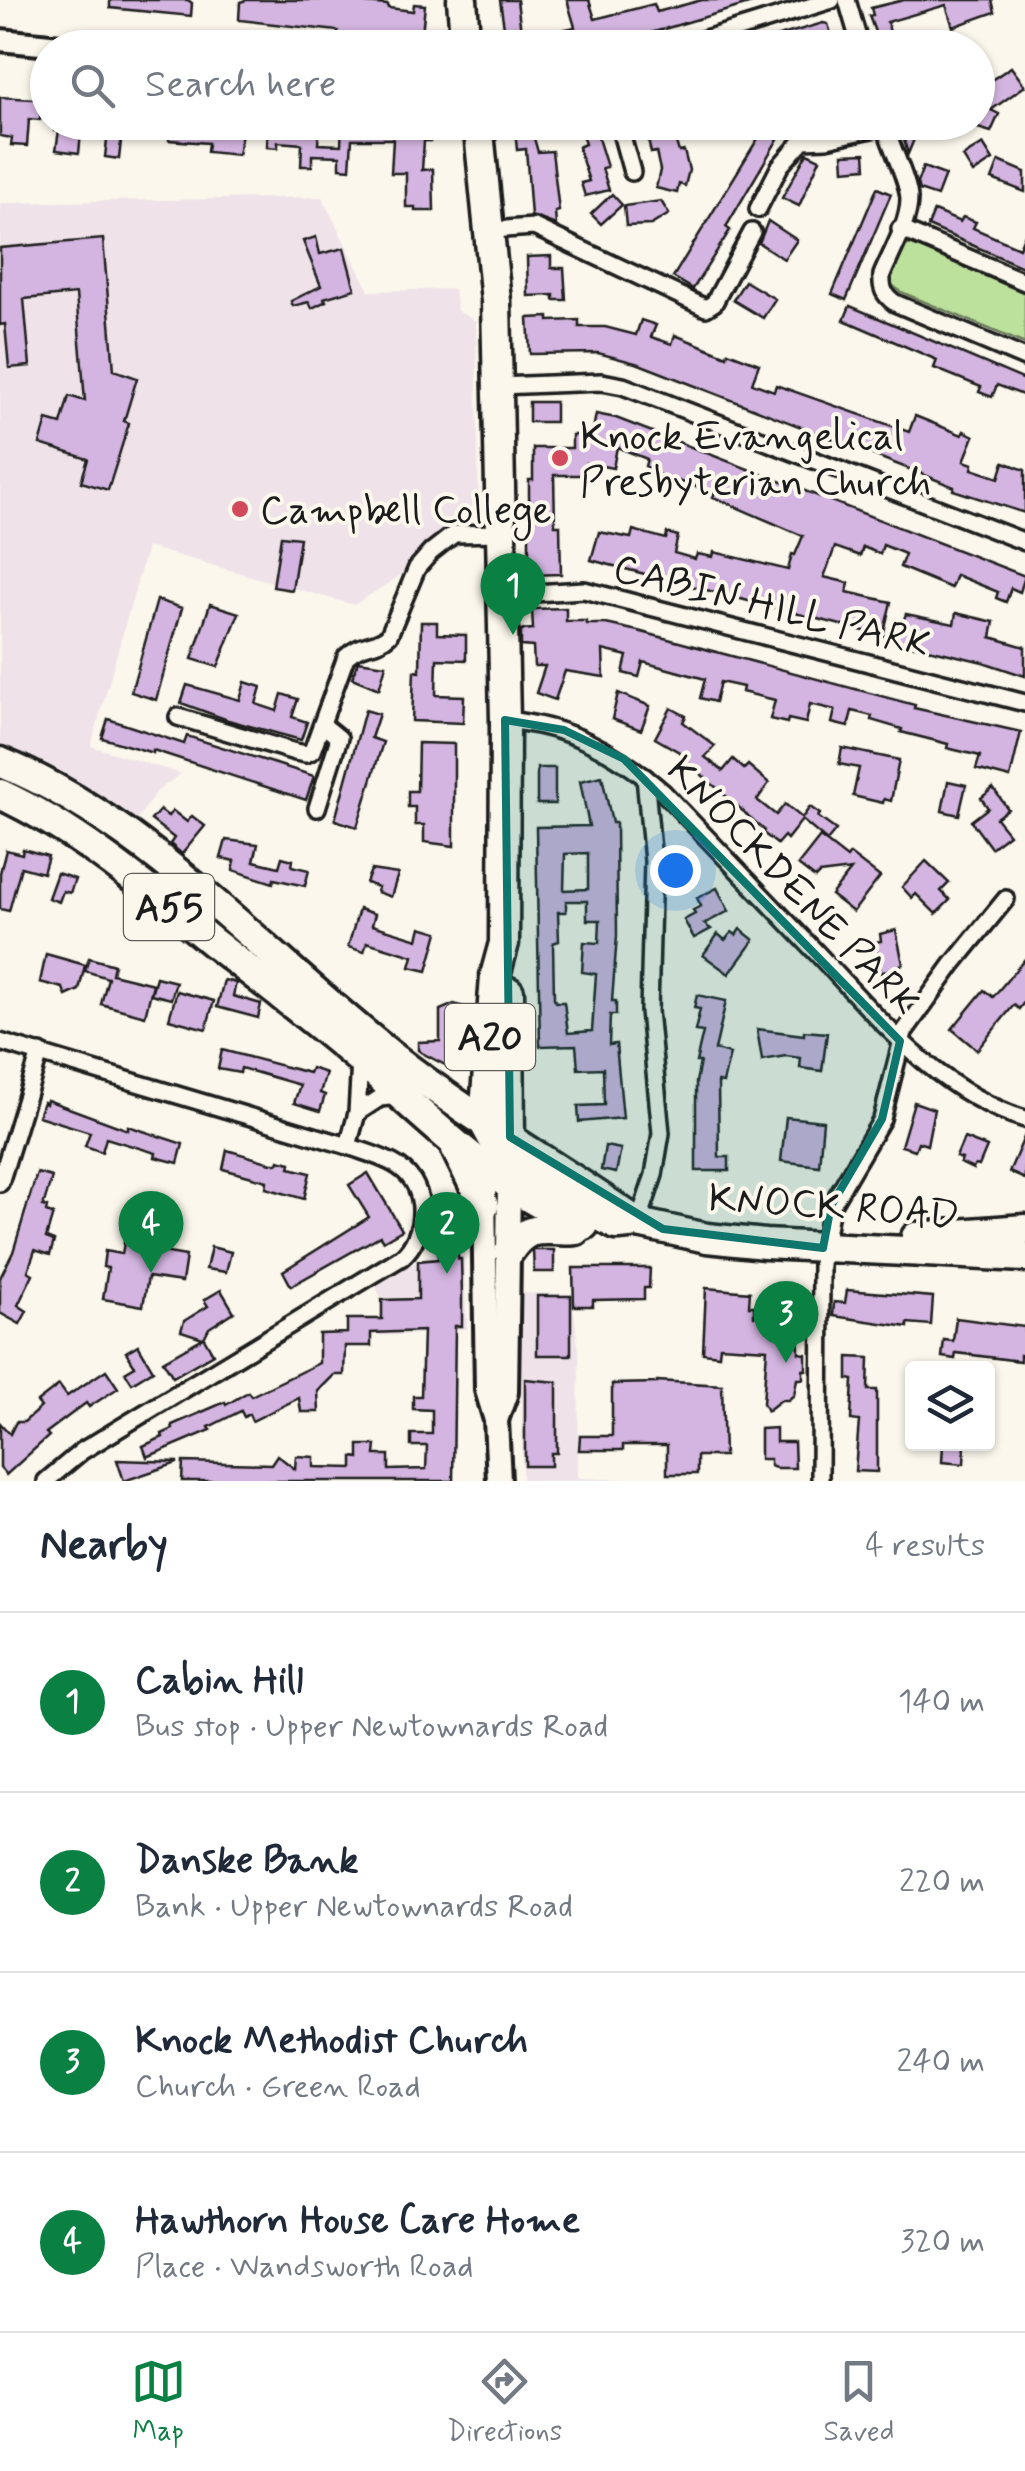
<!DOCTYPE html>
<meta charset="utf-8">
<style>
:root{--surface:#fff;--page:#f2f2f3;--text:#1f2937;--muted:#747a83;--line:#e0e1e3;--accent:#0b8043}
body{margin:0;font-family:Mynerve,sans-serif;background:var(--page);color:var(--text)}
.controls{position:absolute;right:30px;bottom:30px;display:grid;overflow:hidden;border-radius:10px;box-shadow:0 2px 8px #0004}
.controls button{width:90px;height:90px;display:grid;place-items:center;padding:0;border:0;border-bottom:2px solid var(--line);background:var(--surface);color:var(--text);font:50px sans-serif}
.you{position:absolute;left:675px;top:870px;width:35px;height:35px;margin:-25px;border:8px solid #fff;border-radius:50%;background:#1a73e8;box-shadow:0 0 0 15px #1a73e833}
.badge{display:grid;place-items:center;width:65px;height:65px;border-radius:50%;background:var(--accent);color:#fff;font-size:32px;font-weight:700}
.pin{position:absolute;translate:-50% -82px;filter:drop-shadow(0 2px 5px #0008)}
.pin::after{content:'';position:absolute;top:52px;width:35px;height:30px;background:inherit;clip-path:polygon(0 0,100% 0,50% 100%)}
.list{margin:0;padding:0;list-style:none}
h2{display:flex;justify-content:space-between;align-items:center;height:130px;margin:0;padding:0 40px;font-size:42px}
h2 small{font-size:32px;font-weight:400;color:var(--muted)}
.list li{display:grid;grid-template-columns:65px 1fr auto;gap:30px;align-items:center;box-sizing:border-box;height:180px;padding:0 40px;border-top:2px solid var(--line)}
.list b{display:block;font-size:38px;white-space:nowrap}
.list p{margin:0;font-size:32px;white-space:nowrap;color:var(--muted)}
.list em{font-size:32px;font-style:normal;color:var(--muted)}
.icon{flex:none;width:55px;height:55px;fill:none;stroke:currentColor;stroke-width:2;stroke-linecap:round;stroke-linejoin:round}
.map{position:relative;flex:none;width:1025px;height:1481px;overflow:hidden}
.search{position:absolute;background:var(--surface);box-shadow:0 2px 8px #0004;left:30px;right:30px;top:30px;height:110px;display:flex;align-items:center;gap:25px;box-sizing:border-box;padding:0 35px;border-radius:55px;color:var(--muted);font-size:38px}
.sheet{height:850px;background:var(--surface)}
nav{display:flex;justify-content:space-around;align-items:center;box-sizing:border-box;height:140px;border-top:2px solid var(--line);background:var(--surface);font-size:28px;color:var(--muted)}
nav a{display:grid;justify-items:center;gap:5px}
nav .on{color:var(--accent)}
.map>svg:first-child{display:block}
.built{fill:#efe3e9}
.green{fill:#bce19c;stroke:#6c7e5c;stroke-width:2.5}
.building{fill:#d4b5e1;stroke:#1c1c1c;stroke-width:2.5;fill-rule:evenodd}
.lines{fill:none;stroke-linecap:round;stroke-linejoin:round}
.street-casing{stroke:#1c1c1c;stroke-width:22}
.secondary-casing{stroke:#1c1c1c;stroke-width:28}
.primary-casing{stroke:#1c1c1c;stroke-width:30}
.highway-casing{stroke:#1c1c1c;stroke-width:35}
.street{stroke:#fbf7ec;stroke-width:15}
.secondary{stroke:#fbf7ec;stroke-width:20}
.primary{stroke:#fbf7ec;stroke-width:22}
.highway{stroke:#fbf7ec;stroke-width:28}
.marked{fill:#0f766e;fill-opacity:0.2;stroke:#0f766e;stroke-width:8;stroke-linejoin:round}
.poi-dot{fill:#d1495b;stroke:#fbf7ec;stroke-width:4}
.labels{text-anchor:middle;stroke-width:8;stroke-linejoin:round;paint-order:stroke}
.shield{fill:#fbf7ec;stroke:#5f5e5a;stroke-width:2.5}
.shield-label{font-size:38px;font-weight:bold;fill:#1c1c1c}
.poi-label{font-size:40px;fill:#1c1c1c;stroke:#fbf7ec;text-anchor:start}
.street-label{font-size:40px;fill:#1c1c1c;stroke:#fbf7ec}
</style>
<div class="map">
<svg width="1025" height="1481" viewBox="0 0 1025 1481">
<rect width="100%" height="100%" fill="#fbf7ec"/>
<filter id="ink" filterUnits="userSpaceOnUse"><feTurbulence type="fractalNoise" baseFrequency=".01" numOctaves="2"/><feDisplacementMap in="SourceGraphic" scale="20" xChannelSelector="R" yChannelSelector="G"/><feConvolveMatrix kernelMatrix="1 2 1 2 8 2 1 2 1" color-interpolation-filters="sRGB"/></filter>
<g filter="url(#ink)">
<!-- built -->
<g class="built">
<path d="M322 197 369 291 454 289 457 311 476 321 479 515 442 534 414 567 354 605 147 547 91 746 181 774 157 791 135 822 61 771 0 743V203Z"/>
<path d="M463 1233 467 1329H424L422 1334 380 1336 381 1298 376 1286Z"/>
<path d="M521 1293 572 1294 579 1354 578 1478 659 1481H522Z"/>
</g>
<!-- green -->
<g class="green">
<path d="M911 244 1025 293V344L901 292 892 285 891 274 898 248Z"/>
<path d="M0 772 113 840 279 975 344 1034 0 781Z"/>
</g>
<!-- building -->
<g class="building">
<path d="M110 0H188L192 3 191 16 110 8Z"/>
<path d="M246 0H365V3L388 5V8L413 11 414 4 425 5 422 34 427 35 426 48H413L414 39 385 36V41L337 38 338 31 239 20 240 2Z"/>
<path d="M500 0H517L523 48H507Z"/>
<path d="M567 0H589L595 19 654 4 657 12 702 0H752V3L600 48H551L548 33 575 27Z"/>
<path d="M904 0H992L995 12 953 27 946 5 887 22 895 48H881L869 16 873 15 871 8Z"/>
<path d="M823 23 828 24 834 43 820 48H751V44Z"/>
<path d="M1011 67 1025 86 991 110 999 114 991 132 978 128V102L990 81Z"/>
<path d="M42 92 40 120 29 119 27 146 11 145 12 138 0 136V97L32 99Z"/>
<path d="M56 122H88L87 134 81 133 79 153 56 150 59 130H55Z"/>
<path d="M109 122H123L119 159 105 157Z"/>
<path d="M170 122H244L238 155 207 152 208 143 169 140Z"/>
<path d="M268 122 319 124 318 144 341 145 342 122 430 124V141H424L422 170 433 169 434 211H415V207H406V173H391L393 139H352L350 169 340 168V156L312 155V166H301L302 144 278 142V148L267 147Z"/>
<path d="M578 122H593L607 167 602 168 609 190 585 196 581 183 589 181 578 147 585 144Z"/>
<path d="M644 122H670L679 152 684 151 689 170 685 186 679 184 677 193 656 188 660 170 656 152 651 153Z"/>
<path d="M768 122H788L726 227 730 230 693 289 673 277Z"/>
<path d="M899 122H921L908 154Z"/>
<path d="M531 128 538 152 552 151 559 211 555 212 556 225 531 216 526 149 517 150 515 129Z"/>
<path d="M983 144 993 160 973 173 963 157Z"/>
<path d="M807 153 820 159 799 206 782 198Z"/>
<path d="M865 153 866 168 844 170 843 154Z"/>
<path d="M999 161 1025 172V192L992 179Z"/>
<path d="M923 167 945 175 937 196 919 190 917 183Z"/>
<path d="M877 188 891 194 846 300 832 294Z"/>
<path d="M612 194 622 205 601 224 591 214Z"/>
<path d="M661 201 669 214 651 225 626 226 624 206Z"/>
<path d="M934 211 960 222 963 217 976 222 973 228 1019 248 1025 234V268L928 226Z"/>
<path d="M768 221 797 240 784 259 759 243Z"/>
<path d="M316 237 320 254 344 248 355 289 324 298 326 301 312 308 309 302 293 306 291 301 321 286 303 241Z"/>
<path d="M103 239 114 370 137 378 124 421 129 423 108 490 81 482 88 459 40 444 47 420 61 424 69 396 85 401 76 294 24 299 30 366 9 368 5 324 0 325V248Z"/>
<path d="M551 256V268H564L566 300H554V295L528 296 527 257Z"/>
<path d="M745 281 775 299 763 318 733 300Z"/>
<path d="M850 306 1025 380V396L997 385 992 397 979 392 981 387 934 368 937 360 844 320Z"/>
<path d="M549 317V321L579 320V327H605L636 335 641 320 656 325 651 337 672 344 675 335 727 356 728 352 759 364 752 383 774 391 776 385 909 432 915 416 962 435 964 431 974 436 964 461 973 464 972 469 999 478 1004 462 1025 470V513L953 490 954 487 922 474 639 364 598 353 530 354 528 318Z"/>
<rect x="529" y="402" width="26" height="20"/>
<path d="M596 414 616 418 1025 576 1020 592 1011 588 1006 602 996 598 998 592 956 575 951 588 900 567 905 554 883 545 880 554 863 547 860 556 835 547 824 577 849 583 847 592 891 602 883 636 591 560 599 532 631 538 633 530 666 539 667 533 678 536 674 553 695 559 697 554 713 557 714 552 788 570 792 554 795 555 803 536 713 497 715 493 653 473 654 470 645 466 647 459 617 447 613 468 586 463V475H554L555 525H560L561 574 529 575V480H533V448H572V435H592Z"/>
<path d="M281 536 300 538 292 590 273 587Z"/>
<path d="M157 600 182 608 156 700 131 692Z"/>
<path d="M210 604 239 613 218 667 192 659Z"/>
<path d="M566 608V621H586L587 624H606L638 631 915 705 914 708 1021 732 1010 778 976 769 980 756 947 748 948 744 901 732 902 729 871 720 872 716 852 711 848 727 832 723 835 710 810 704 806 723 788 719 787 723 770 719 775 700 742 692 743 687 720 682 715 702 700 698 705 679 643 662 639 677 623 673 627 656 603 650 604 677 565 671 555 700 536 693 545 666H534L533 647 521 646V630L533 629 532 609Z"/>
<path d="M956 613 994 622 991 637 1025 647V676L983 662 895 641 906 614 954 624Z"/>
<path d="M421 622H437V634L466 635V660L437 659 436 695 464 696 463 723 412 721 414 671 420 672Z"/>
<path d="M358 661 386 665 379 689 352 678Z"/>
<path d="M245 682 261 687 256 704 277 711 282 694 298 699 292 717 307 722 301 740 228 720 181 703 187 685 240 700Z"/>
<path d="M618 693 650 706 641 730 612 719Z"/>
<path d="M671 708 686 716 683 722 715 746 705 757 723 771 733 759 744 769 748 765 769 783 757 800 776 815 785 804 802 818 810 807 820 814 818 817 836 830 827 841 802 820 787 839 784 836 777 844 763 833 764 830 684 759 686 756 655 738Z"/>
<path d="M365 710 379 714 371 738 383 742 357 827 335 820Z"/>
<path d="M108 719 184 744 187 736 314 776 306 800 153 750V753L102 738Z"/>
<path d="M418 743 454 744V846L424 842V825H415V807H408V791H417Z"/>
<path d="M842 748 899 760 891 801 884 799 883 803 853 796 859 768 839 764Z"/>
<rect x="537" y="768" width="18" height="36"/>
<path d="M602 776 612 823H616L617 936 612 1001H616V1015H610L609 1045 616 1044 623 1118 579 1122 578 1106 604 1105 603 1068 578 1069 576 1045 540 1046 536 827 589 826 580 781ZM588 853V889L564 890 565 854ZM566 901H587V920H600L599 943 584 942 582 972 596 974 592 1031 568 1033 564 1002H556L554 998 553 943 559 941 558 912H566Z"/>
<path d="M948 781 966 785 959 815 942 811Z"/>
<path d="M993 788 1008 809 996 818 1009 834 991 848 971 821 988 808 981 798Z"/>
<path d="M160 810 168 816 173 811 187 822 192 816 205 826 182 854 170 844 174 838 151 820Z"/>
<path d="M820 837 847 858 850 854 880 877 853 912 831 895 851 870 819 874 815 878 798 865Z"/>
<path d="M226 840 258 844 254 861 279 867 282 857 293 860 292 866 309 870 305 886 274 879 273 883 233 870 235 861 221 858Z"/>
<path d="M23 849 48 856 43 873 21 867 9 911 0 909V873L6 850 22 854Z"/>
<path d="M926 861 949 883 941 891 950 900 936 914 916 894 912 898 902 887Z"/>
<path d="M371 870 398 874 391 897 377 892 378 887 366 883Z"/>
<path d="M57 873 75 879 70 893 63 891 59 902 48 898Z"/>
<path d="M717 888 729 911 704 924 711 929 694 938 684 920 695 914 693 910 701 906 697 898Z"/>
<path d="M359 909 375 914 372 925 418 939 421 927 438 932 427 971 410 967 413 956 367 942 364 952 348 947Z"/>
<path d="M740 929 754 940 729 974 703 955 718 934 725 940 732 932 736 935Z"/>
<path d="M896 930 903 964 881 973 875 942 881 941 880 934Z"/>
<path d="M46 954 85 965 79 990 66 996 63 988 40 982Z"/>
<path d="M89 958 114 965 112 974 153 984 145 1016 101 1004 108 978 85 971Z"/>
<path d="M1025 959V1001L1019 1009 1014 1005 977 1050 952 1029 984 990 993 997Z"/>
<path d="M156 977 176 982 171 999 151 994Z"/>
<path d="M224 980 236 983 233 996 261 1004 258 1018 217 1007Z"/>
<path d="M177 991 214 1001 206 1029 169 1019Z"/>
<path d="M697 995 726 1001 715 1050 730 1054 723 1083 718 1082 719 1157H729V1171H696V1082L700 1062H696L703 1032 695 1031 700 1009 694 1008Z"/>
<path d="M454 1004 467 1008 473 1036 468 1063 455 1070 422 1053 418 1050V1042L440 1041V1010Z"/>
<path d="M757 1029 804 1035V1031L827 1033 822 1071 800 1068 801 1058 786 1056 762 1060Z"/>
<path d="M222 1050 309 1073 311 1068 326 1073 320 1093 325 1095 320 1111 294 1103 300 1085 241 1068 240 1073 218 1069Z"/>
<path d="M47 1100 128 1130V1126L183 1144 178 1163 155 1157 156 1153 106 1138 102 1152 85 1146 90 1132 38 1116 43 1102 46 1104Z"/>
<path d="M914 1102 934 1109 927 1145 918 1142 915 1150 901 1146Z"/>
<path d="M786 1117 823 1121 819 1166 781 1161Z"/>
<path d="M1025 1135V1179L1009 1172Z"/>
<path d="M964 1138 987 1147 979 1166 975 1165 973 1169 960 1163 962 1159 956 1157Z"/>
<path d="M605 1146 621 1149 616 1173 601 1170Z"/>
<path d="M227 1150 271 1163H278L279 1160 291 1163 290 1168 310 1173 304 1199 266 1188 267 1181 223 1169Z"/>
<path d="M37 1173 52 1177 43 1206 47 1207 46 1212 53 1214 46 1238 54 1241 50 1255 35 1250 28 1271 33 1274 18 1305 27 1311 20 1324 0 1313V1278L13 1252Z"/>
<path d="M368 1173 402 1230 383 1241 380 1236 291 1286 283 1271 369 1217 349 1185Z"/>
<path d="M125 1237 153 1242 151 1250 186 1256 182 1282 148 1277 143 1306 103 1299 108 1268 103 1267 105 1251 122 1254Z"/>
<path d="M211 1247 231 1252 226 1272 206 1269Z"/>
<path d="M447 1247 458 1253V1259H461L462 1294V1326H455L453 1481H182L183 1462 271 1464 277 1455 295 1469 296 1456 314 1457V1467L353 1468V1457L359 1458V1445H376L375 1455H389V1470L426 1469 427 1446H411V1434H432V1410L413 1409V1396H421L423 1331 371 1333V1346H345L344 1375H334L318 1391 319 1412H301L299 1398 252 1421 249 1414 244 1417 241 1411 209 1427 211 1430 147 1457 143 1446 163 1437 162 1434 173 1429 172 1425 225 1402 226 1405 248 1392 251 1396 319 1363V1334L347 1333V1319H382V1300L418 1299V1261L438 1259V1251Z"/>
<path d="M533 1250H554V1272H534Z"/>
<path d="M573 1268H650L649 1288H644V1299L593 1300V1306H574Z"/>
<path d="M706 1288 750 1292 749 1306H754V1316H798L799 1353 806 1354V1370H803V1379H797L794 1395 788 1400H781L767 1411 763 1403 767 1349 720 1346 719 1355 703 1353Z"/>
<path d="M221 1290 234 1312 209 1328 204 1338 213 1354 173 1377 163 1361 203 1338 181 1331 184 1321 208 1306 204 1300Z"/>
<path d="M847 1290 933 1297 931 1325 908 1323V1327L833 1316 834 1302 845 1303Z"/>
<rect x="537" y="1296" width="34" height="59"/>
<path d="M956 1318 1025 1327V1356L1020 1355V1361L956 1353 955 1359 942 1357 944 1340 953 1341Z"/>
<path d="M138 1345 153 1370 132 1383 125 1372 135 1366 126 1352Z"/>
<path d="M848 1357 869 1358 868 1390H877V1472L855 1471 859 1421 851 1420 853 1380 848 1379Z"/>
<path d="M106 1370 118 1388 89 1407 86 1403 46 1433 49 1436 6 1475 0 1468V1423L10 1434 16 1422H24L41 1407 37 1402 59 1385 67 1396Z"/>
<path d="M525 1379 557 1382V1453H551V1466H525Z"/>
<path d="M657 1381 722 1385 724 1456H697V1474H667V1445H623V1450H579L580 1436H612V1384L657 1383Z"/>
<path d="M776 1428V1442H794L795 1468H776L770 1466V1459H760V1429Z"/>
<path d="M943 1444H965L964 1464 942 1462Z"/>
<path d="M117 1460 177 1462V1463L124 1481Z"/>
</g>
<g class="lines">
<defs>
<g id="street">
<path d="M847 0 861 48"/>
<path d="M676 48 832 0"/>
<path d="M618 122 632 172"/>
<path d="M884 122C889 143 909 182 909 199 909 223 891 253 882 275 881 289 884 295 895 303L1025 358"/>
<path d="M758 209 780 166 803 140 827 139 885 126"/>
<path d="M900 229 1025 282"/>
<path d="M491 230 534 227 706 308 714 303 752 232"/>
<path d="M498 386 602 382 623 386 1025 542"/>
<path d="M501 595 584 590 1025 703"/>
<path d="M178 717 295 752 306 754 312 751 346 657C361 642 377 647 389 635L417 568 431 552 454 534 499 533"/>
<path d="M505 720C569 726 615 751 663 792 713 844 762 896 812 948 874 1013 936 1092 1025 1119"/>
<path d="M317 808 339 738 323 725"/>
<path d="M0 1042 348 1146C364 1152 385 1157 399 1167 429 1187 427 1235 402 1257L82 1451 46 1481"/>
<path d="M357 1113 380 1098 399 1096"/>
<path d="M348 1146 357 1113 360 1061"/>
<path d="M0 1183 40 1053"/>
<path d="M638 1223 654 1175 661 1133 649 1011 653 861 645 777"/>
<path d="M820 1481 821 1264 831 1206 882 1119 904 1032 953 964 1006 899"/>
</g>
<path id="secondary" d="M0 40 80 48"/>
<g id="primary">
<path d="M484 1191 487 1390 496 1420 499 1481"/>
<path d="M496 1420 506 1392 509 1184"/>
</g>
<g id="highway">
<path d="M462 0 466 48"/>
<path d="M478 122 496 301 505 720 504 943 495 976 484 1123 501 1154 543 1185 616 1225"/>
<path d="M0 762C147 821 269 960 393 1057 471 1118 557 1166 638 1223"/>
<path d="M0 794C78 830 145 887 211 941 265 983 320 1024 371 1069 437 1127 501 1193 584 1225"/>
<path d="M509 992 510 1149"/>
<path d="M456 1149 484 1206"/>
<path d="M619 1225 638 1223 707 1238 765 1244 1025 1257"/>
<path d="M916 1237 1025 1229"/>
<path d="M509 1252C530 1220 545 1233 576 1230"/>
</g>
</defs>
<!-- street casing -->
<use href="#street" class="street-casing"/>
<!-- secondary casing -->
<use href="#secondary" class="secondary-casing"/>
<!-- primary casing -->
<use href="#primary" class="primary-casing"/>
<!-- highway casing -->
<use href="#highway" class="highway-casing"/>
<!-- street -->
<use href="#street" class="street"/>
<!-- secondary -->
<use href="#secondary" class="secondary"/>
<!-- primary -->
<use href="#primary" class="primary"/>
<!-- highway -->
<use href="#highway" class="highway"/>
</g>
</g>
<!-- marked area -->
<path class="marked" d="M505 720 564 730 624 759 900 1041 882 1119 831 1206 823 1248 663 1229 510 1137Z"/>
<!-- markers -->
<g class="poi-dot">
<circle cx="560" cy="458" r="10"/>
<circle cx="240" cy="509" r="10"/>
</g>
<g class="labels">
<!-- shield labels -->
<g class="shield">
<rect x="124" y="874" width="90" height="66" rx="8"/>
<rect x="445" y="1004" width="90" height="66" rx="8"/>
</g>
<g class="shield-label">
<text x="169" y="920">A55</text>
<text x="490" y="1050">A20</text>
</g>
<!-- poi labels -->
<g class="poi-label">
<text x="580" y="449">Knock Evangelical<tspan x="580" dy="46">Presbyterian Church</tspan></text>
<text x="260" y="523">Campbell College</text>
</g>
<!-- street labels -->
<g class="street-label">
<text transform="translate(772 605) rotate(14)" y="14">CABIN HILL PARK</text>
<text transform="translate(794 885) rotate(46)" y="14">KNOCKDENE PARK</text>
<text transform="translate(834 1205) rotate(4)" y="14">KNOCK ROAD</text>
</g>
</g>
</svg>
<div class="controls">
<button><svg class="icon" aria-label="layers" viewBox="0 0 24 24"><path d="M12 4l9 5-9 5-9-5zM3 14l9 5 9-5"/></svg></button>
</div>
<div class="you"></div>
<div class="pin badge" style="left:513px;top:635px">1</div>
<div class="pin badge" style="left:447px;top:1274px">2</div>
<div class="pin badge" style="left:786px;top:1363px">3</div>
<div class="pin badge" style="left:151px;top:1273px">4</div>
<div class="search"><svg class="icon" aria-label="search" viewBox="0 0 24 24"><circle cx="10" cy="10" r="6"/><path d="M15 15l6 6"/></svg>Search here</div>
</div>
<section class="sheet">
<h2>Nearby<small>4 results</small></h2>
<ul class="list">
<li><span class="badge">1</span><div><b>Cabin Hill</b><p>Bus stop · Upper Newtownards Road</p></div><em>140 m</em></li>
<li><span class="badge">2</span><div><b>Danske Bank</b><p>Bank · Upper Newtownards Road</p></div><em>220 m</em></li>
<li><span class="badge">3</span><div><b>Knock Methodist Church</b><p>Church · Green Road</p></div><em>240 m</em></li>
<li><span class="badge">4</span><div><b>Hawthorn House Care Home</b><p>Place · Wandsworth Road</p></div><em>320 m</em></li>
</ul>
</section>
<nav>
<a class="on"><svg class="icon" aria-label="map" viewBox="0 0 24 24"><path d="M3 6l6-2 6 2 6-2v14l-6 2-6-2-6 2zM9 4v14M15 6v14"/></svg>Map</a>
<a><svg class="icon" aria-label="directions" viewBox="0 0 24 24"><path d="M12 3l9 9-9 9-9-9zM9 14v-3h6M13 9l2 2-2 2"/></svg>Directions</a>
<a><svg class="icon" aria-label="saved" viewBox="0 0 24 24"><path d="M7 4h10v16l-5-4-5 4z"/></svg>Saved</a>
</nav>
